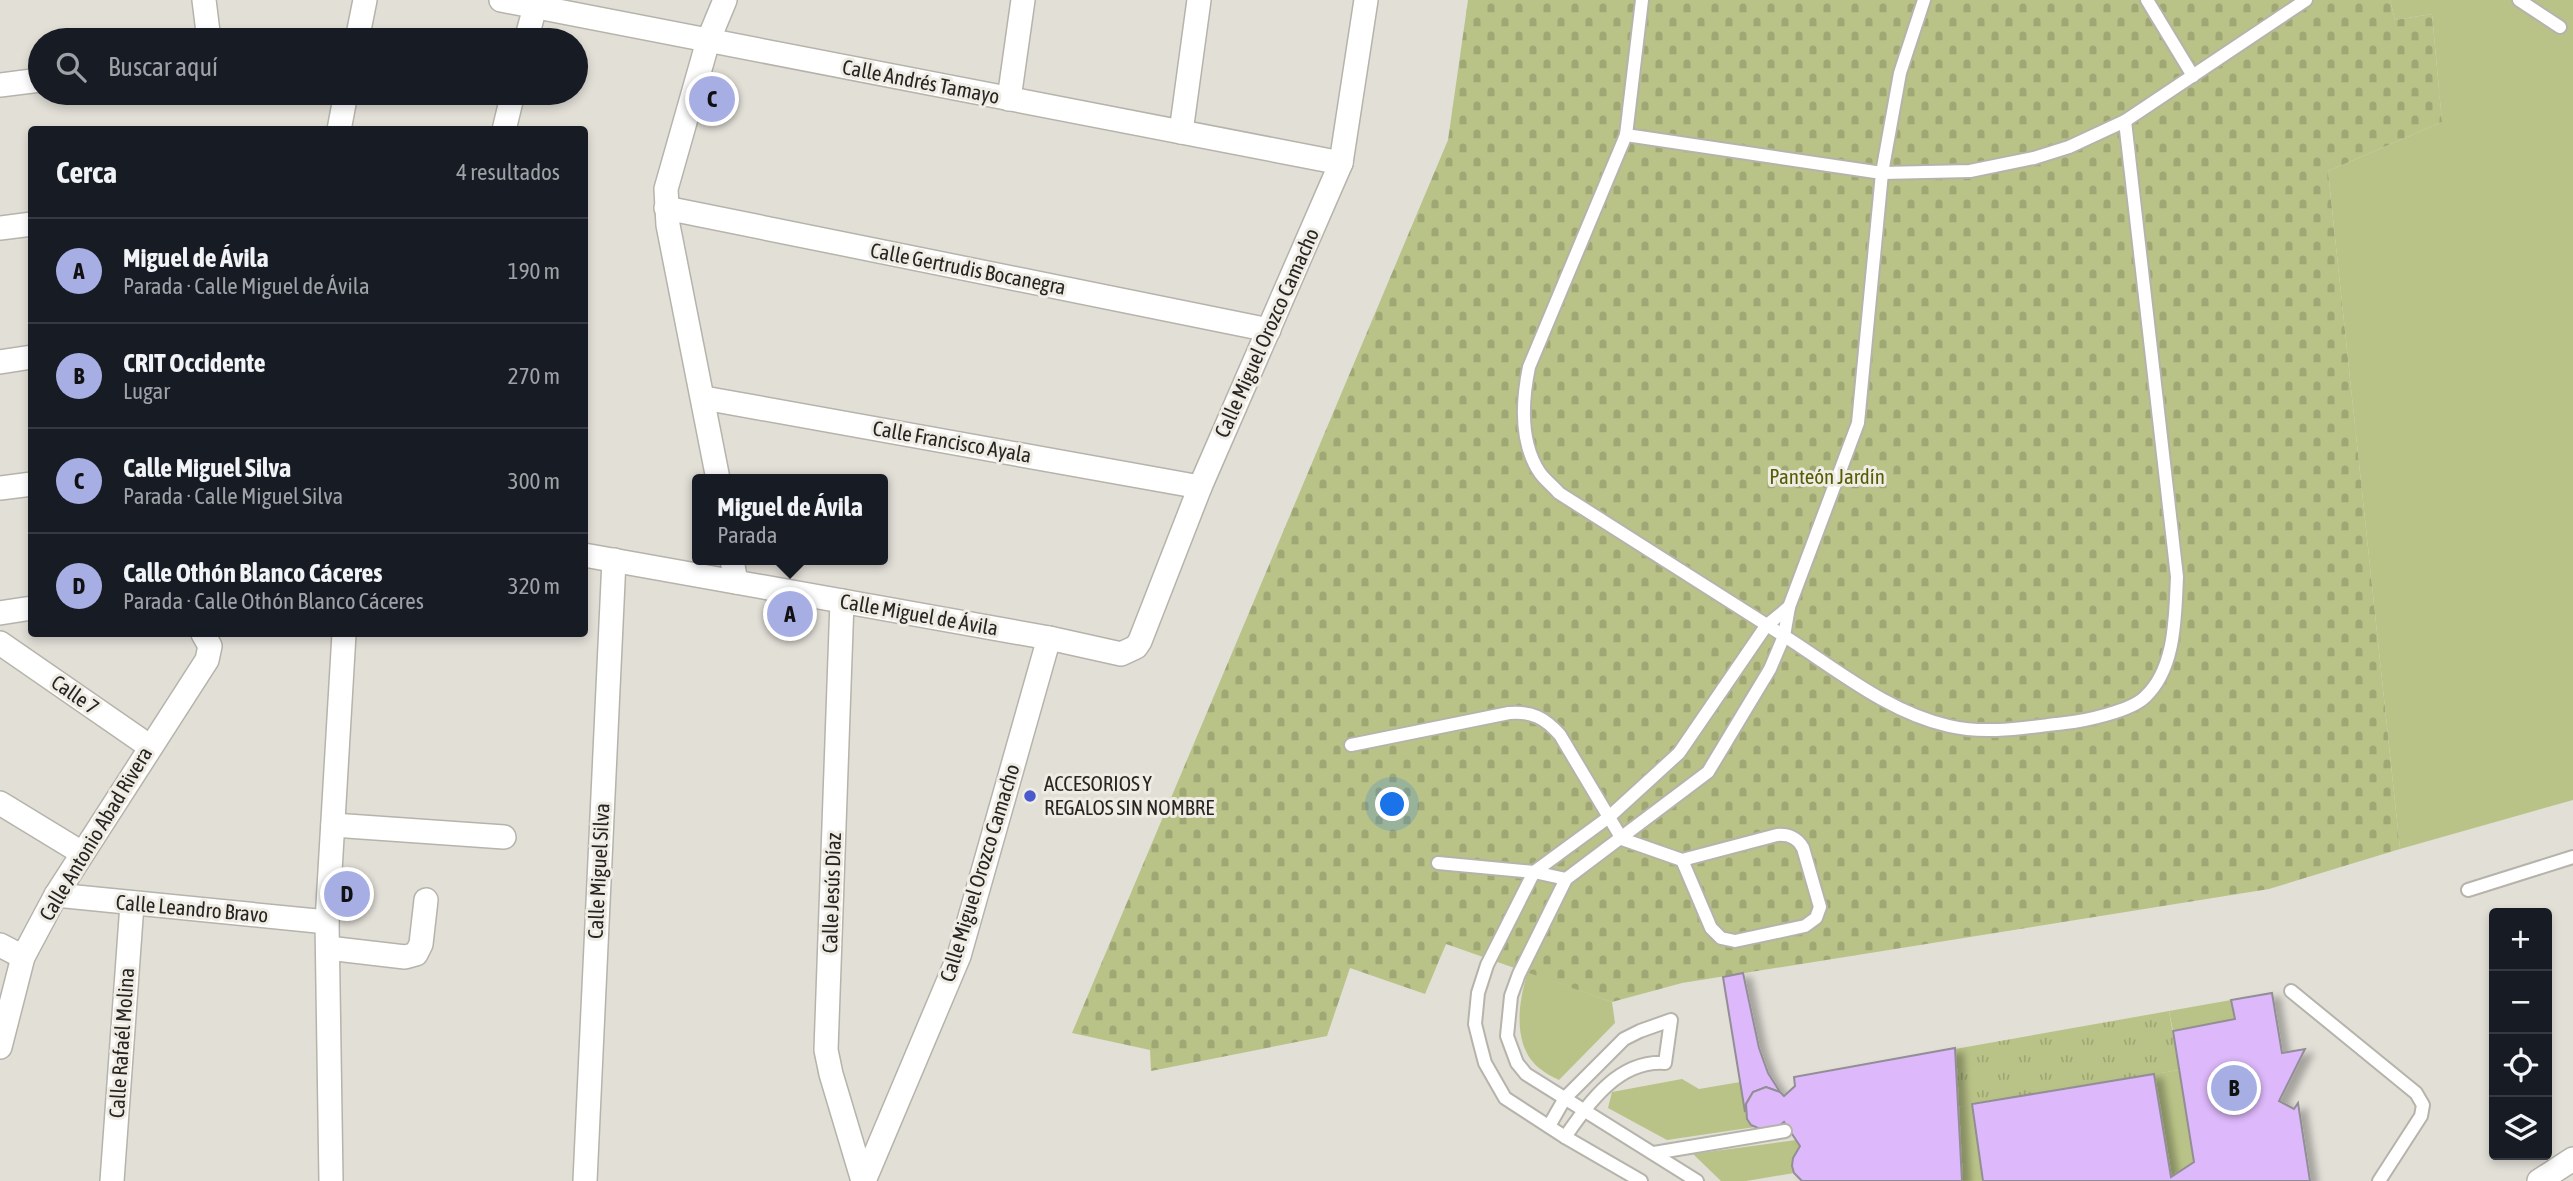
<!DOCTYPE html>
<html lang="es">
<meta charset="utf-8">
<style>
:root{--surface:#171b24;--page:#20242c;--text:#f1f3f6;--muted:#9ea1a6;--line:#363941;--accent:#a6aee4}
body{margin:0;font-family:"Asap Condensed",sans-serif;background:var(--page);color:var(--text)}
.controls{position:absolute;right:21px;bottom:21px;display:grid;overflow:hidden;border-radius:7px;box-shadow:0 4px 10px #0003}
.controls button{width:63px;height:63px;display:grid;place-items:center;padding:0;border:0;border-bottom:2px solid var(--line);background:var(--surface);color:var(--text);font:35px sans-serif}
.you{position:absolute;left:1393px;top:805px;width:24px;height:24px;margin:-18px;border:5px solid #fff;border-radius:50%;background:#1a73e8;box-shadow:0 0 0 10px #1a73e833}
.badge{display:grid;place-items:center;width:46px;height:46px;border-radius:50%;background:var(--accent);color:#111;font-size:23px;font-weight:700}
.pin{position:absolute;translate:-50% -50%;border:4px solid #fff;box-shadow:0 2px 7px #0006}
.popup{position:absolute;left:692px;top:474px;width:196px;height:91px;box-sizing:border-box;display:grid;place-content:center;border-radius:7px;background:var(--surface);filter:drop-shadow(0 2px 5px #0005);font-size:23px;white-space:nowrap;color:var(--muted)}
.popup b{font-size:26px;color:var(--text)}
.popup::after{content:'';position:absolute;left:50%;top:100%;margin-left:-14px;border:14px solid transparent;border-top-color:var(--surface)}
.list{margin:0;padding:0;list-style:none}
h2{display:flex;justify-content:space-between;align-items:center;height:91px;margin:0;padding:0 28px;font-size:30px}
h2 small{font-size:23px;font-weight:400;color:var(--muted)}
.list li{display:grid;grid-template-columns:46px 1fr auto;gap:21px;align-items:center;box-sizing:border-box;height:105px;padding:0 28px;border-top:2px solid var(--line)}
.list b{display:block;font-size:26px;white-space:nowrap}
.list p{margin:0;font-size:23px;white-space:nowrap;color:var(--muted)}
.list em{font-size:23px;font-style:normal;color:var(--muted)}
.icon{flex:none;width:38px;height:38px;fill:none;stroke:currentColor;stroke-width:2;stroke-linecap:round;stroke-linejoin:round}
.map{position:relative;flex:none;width:2573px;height:1181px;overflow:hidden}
.search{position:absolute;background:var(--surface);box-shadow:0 4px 10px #0003;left:28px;top:28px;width:560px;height:77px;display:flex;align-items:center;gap:18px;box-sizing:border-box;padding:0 24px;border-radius:38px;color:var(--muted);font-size:26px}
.panel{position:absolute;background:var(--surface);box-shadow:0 4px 10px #0003;left:28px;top:126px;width:560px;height:511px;border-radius:7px}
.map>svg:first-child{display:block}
.green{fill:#b9c387}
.cemetery{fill:url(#cemetery-stones)}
.park{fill:url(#park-tufts)}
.building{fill:#ddb8fa;stroke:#928e95;stroke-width:2;filter:url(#shadow)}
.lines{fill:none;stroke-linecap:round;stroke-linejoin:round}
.service-casing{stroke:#b6b3ab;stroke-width:16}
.minor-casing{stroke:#b6b3ab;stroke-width:26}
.service{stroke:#fff;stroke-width:12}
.minor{stroke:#fff;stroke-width:23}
.poi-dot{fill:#4a59ce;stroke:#efece4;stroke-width:2.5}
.labels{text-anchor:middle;stroke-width:6;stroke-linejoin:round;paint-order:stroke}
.street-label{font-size:21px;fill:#272523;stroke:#efece4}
.park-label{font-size:21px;fill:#545d04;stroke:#efece4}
.poi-label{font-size:21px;fill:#272523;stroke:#efece4;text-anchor:start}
</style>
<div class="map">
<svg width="2573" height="1181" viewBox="0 0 2573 1181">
<defs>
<pattern id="cemetery-stones" width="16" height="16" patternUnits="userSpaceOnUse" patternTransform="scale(1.75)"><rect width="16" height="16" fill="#b9c387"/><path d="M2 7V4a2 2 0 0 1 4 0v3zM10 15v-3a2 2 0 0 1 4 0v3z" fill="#9fa774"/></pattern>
<pattern id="park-tufts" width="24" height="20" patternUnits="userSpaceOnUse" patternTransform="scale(1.75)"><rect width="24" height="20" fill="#b9c387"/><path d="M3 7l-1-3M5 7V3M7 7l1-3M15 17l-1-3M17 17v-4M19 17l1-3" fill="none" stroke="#9fa774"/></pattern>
<filter id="shadow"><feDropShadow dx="8" dy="4.5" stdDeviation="3.5" flood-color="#0004"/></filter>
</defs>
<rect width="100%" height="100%" fill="#e2dfd7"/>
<!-- green -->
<g class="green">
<path d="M2390 0H2573V800L2400 849 2328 171 2442 122 2432 14 2395 20Z"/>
<path d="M1528 972 1612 1002 1615 1023 1559 1080C1552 1077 1545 1073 1539 1068 1512 1046 1518 1001 1528 972Z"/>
<path d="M2231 1000 2235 1019 2173 1031 2169 1011Z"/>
<path d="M2179 1070 2194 1162 2171 1177 2154 1074Z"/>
<path d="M1682 1079 1699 1089 1740 1082 1747 1118 1755 1127 1667 1140 1608 1108 1612 1092Z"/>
<path d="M1972 1104 1983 1181H1962L1958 1107Z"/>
<path d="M1796 1140 1800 1146 1793 1158 1794 1173 1746 1181H1721L1693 1154Z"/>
</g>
<!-- cemetery -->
<path class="cemetery" d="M1468 0H2390L2395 20 2432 14 2442 122 2328 171 2400 849 2269 889 1682 983 1612 1002 1446 944 1425 994 1350 968 1327 1036 1151 1071 1150 1050 1072 1033 1448 140Z"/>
<!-- park -->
<path class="park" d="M2169 1011 2179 1070 1958 1107 1955 1049Z"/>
<!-- building -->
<g class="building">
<path d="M1743 973 1759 1048 1768 1073 1780 1092 1766 1087 1753 1092 1746 1104 1745 1112 1723 977Z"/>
<path d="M2272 993 2282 1053 2305 1049 2279 1101 2294 1109 2298 1103 2310 1181H1983L1972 1104 2154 1074 2171 1177 2194 1162 2173 1031 2235 1019 2231 1000Z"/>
<path d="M1955 1048 1962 1181H1802L1794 1173 1792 1166 1793 1158 1800 1146 1784 1122 1778 1127 1765 1131 1751 1125 1747 1119 1746 1104 1753 1092 1766 1087 1780 1092 1784 1096 1795 1086 1794 1077Z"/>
</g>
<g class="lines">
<defs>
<g id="service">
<path d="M2147 0 2193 76"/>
<path d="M2519 0 2560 27"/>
<path d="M2125 121 2177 577C2175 616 2176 668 2145 697 2131 711 2085 721 2065 723 2028 727 1987 735 1949 726 1891 713 1841 673 1792 641 1714 592 1637 542 1559 493 1553 486 1545 480 1540 473 1519 442 1522 401 1529 367L1626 135 1882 173 1970 171 2034 158 2069 147Z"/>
<path d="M2125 121 2306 0"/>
<path d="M1626 135 1642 0"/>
<path d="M1351 745 1509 713C1532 711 1545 718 1560 735L1622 839 1682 860 1711 928 1721 938 1735 941 1805 926 1816 918 1820 907 1803 848C1798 838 1788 834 1777 835L1682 860"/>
<path d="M1438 863 1534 872 1566 879"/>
<path d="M2468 890 2573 857"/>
<path d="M2291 991 2416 1093 2423 1105 2421 1116 2379 1181"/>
<path d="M1549 1126 1565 1098 1624 1039 1640 1031 1671 1020 1665 1063C1618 1060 1589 1103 1565 1137"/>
<path d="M1654 1153 1785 1131"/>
<path d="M1641 1181 1565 1137 1505 1098 1485 1063 1480 1044 1475 1024 1478 993 1487 965 1534 872 1609 817 1679 753 1766 626 1789 607"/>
<path d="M1697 1181 1526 1074 1517 1063 1507 1036 1511 996 1519 974 1566 879 1708 772 1770 669 1784 636 1789 607 1858 423 1882 173 1900 73 1924 0"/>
</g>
<g id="minor">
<path d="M204 0 209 40"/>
<path d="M501 0 1341 163"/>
<path d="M357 40 365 0"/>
<path d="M526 40 537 0"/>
<path d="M0 85 40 80"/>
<path d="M1009 99 1023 0"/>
<path d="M339 130 346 93"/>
<path d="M504 130 513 93"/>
<path d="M1181 132 1199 0"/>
<path d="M666 208 1269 330"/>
<path d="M0 228 32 224"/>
<path d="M0 362 32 357"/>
<path d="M704 398 1200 487"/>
<path d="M718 479 668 225 666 189 708 41 725 0"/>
<path d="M0 488 32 484"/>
<path d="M584 555 1049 638 1121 654 1136 647 1140 641 1200 487 1341 163 1366 0"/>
<path d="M732 560 736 582"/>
<path d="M842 601 826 1050 831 1074 863 1181"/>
<path d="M0 613 32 608"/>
<path d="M0 643 149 746"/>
<path d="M0 803 82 853"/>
<path d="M333 825 504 837"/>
<path d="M56 895 327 922"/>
<path d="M0 945 23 957"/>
<path d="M328 948 405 957 416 954 421 944 426 900"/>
<path d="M0 1047 23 957 56 895 207 660 210 646 203 634"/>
<path d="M112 1181 132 904"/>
<path d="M331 1181 327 922 344 634"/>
<path d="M585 1181 614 560"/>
<path d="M864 1181 959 956 1049 638"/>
<path d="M2539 1181 2573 1159"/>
</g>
</defs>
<!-- service casing -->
<use href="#service" class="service-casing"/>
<!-- minor casing -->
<use href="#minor" class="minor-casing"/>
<!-- service -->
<use href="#service" class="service"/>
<!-- minor -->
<use href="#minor" class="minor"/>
</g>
<!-- markers -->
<circle class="poi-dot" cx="1030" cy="796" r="7"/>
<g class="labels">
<!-- street labels -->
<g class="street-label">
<text transform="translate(921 82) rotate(11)" y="7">Calle Andrés Tamayo</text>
<text transform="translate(968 269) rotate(11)" y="7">Calle Gertrudis Bocanegra</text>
<text transform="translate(1267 333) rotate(-66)" y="7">Calle Miguel Orozco Camacho</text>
<text transform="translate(952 442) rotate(10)" y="7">Calle Francisco Ayala</text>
<text transform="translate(919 615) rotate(10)" y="7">Calle Miguel de Ávila</text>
<text transform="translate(75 695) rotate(35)" y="7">Calle 7</text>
<text transform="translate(96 834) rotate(-59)" y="7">Calle Antonio Abad Rivera</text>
<text transform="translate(599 871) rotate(-87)" y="7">Calle Miguel Silva</text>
<text transform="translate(980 873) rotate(-73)" y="7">Calle Miguel Orozco Camacho</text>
<text transform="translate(832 893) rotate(-88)" y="7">Calle Jesús Díaz</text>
<text transform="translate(192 909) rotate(5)" y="7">Calle Leandro Bravo</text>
<text transform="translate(122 1043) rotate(-86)" y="7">Calle Rafaél Molina</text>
</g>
<!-- park labels -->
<g class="park-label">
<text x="1827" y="484">Panteón Jardín</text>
</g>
<!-- poi labels -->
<g class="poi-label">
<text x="1044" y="791">ACCESORIOS Y<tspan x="1044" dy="24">REGALOS SIN NOMBRE</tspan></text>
</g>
</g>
</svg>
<div class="controls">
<button>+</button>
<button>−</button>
<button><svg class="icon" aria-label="locate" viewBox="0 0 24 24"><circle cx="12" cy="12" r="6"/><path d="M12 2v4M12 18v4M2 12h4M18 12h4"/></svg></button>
<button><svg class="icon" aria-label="layers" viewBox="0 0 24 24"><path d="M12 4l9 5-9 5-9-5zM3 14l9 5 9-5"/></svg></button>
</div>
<div class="you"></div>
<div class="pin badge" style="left:790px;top:614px">A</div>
<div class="popup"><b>Miguel de Ávila</b>Parada</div>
<div class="pin badge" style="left:2234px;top:1088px">B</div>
<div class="pin badge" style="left:712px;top:99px">C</div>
<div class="pin badge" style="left:347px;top:894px">D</div>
<div class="search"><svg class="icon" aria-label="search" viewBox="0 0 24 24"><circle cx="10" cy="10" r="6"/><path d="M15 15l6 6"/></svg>Buscar aquí</div>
<section class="panel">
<h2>Cerca<small>4 resultados</small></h2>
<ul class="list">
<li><span class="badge">A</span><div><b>Miguel de Ávila</b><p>Parada · Calle Miguel de Ávila</p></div><em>190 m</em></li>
<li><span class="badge">B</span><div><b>CRIT Occidente</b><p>Lugar</p></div><em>270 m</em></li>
<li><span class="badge">C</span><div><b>Calle Miguel Silva</b><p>Parada · Calle Miguel Silva</p></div><em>300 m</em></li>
<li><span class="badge">D</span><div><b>Calle Othón Blanco Cáceres</b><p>Parada · Calle Othón Blanco Cáceres</p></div><em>320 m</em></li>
</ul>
</section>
</div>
